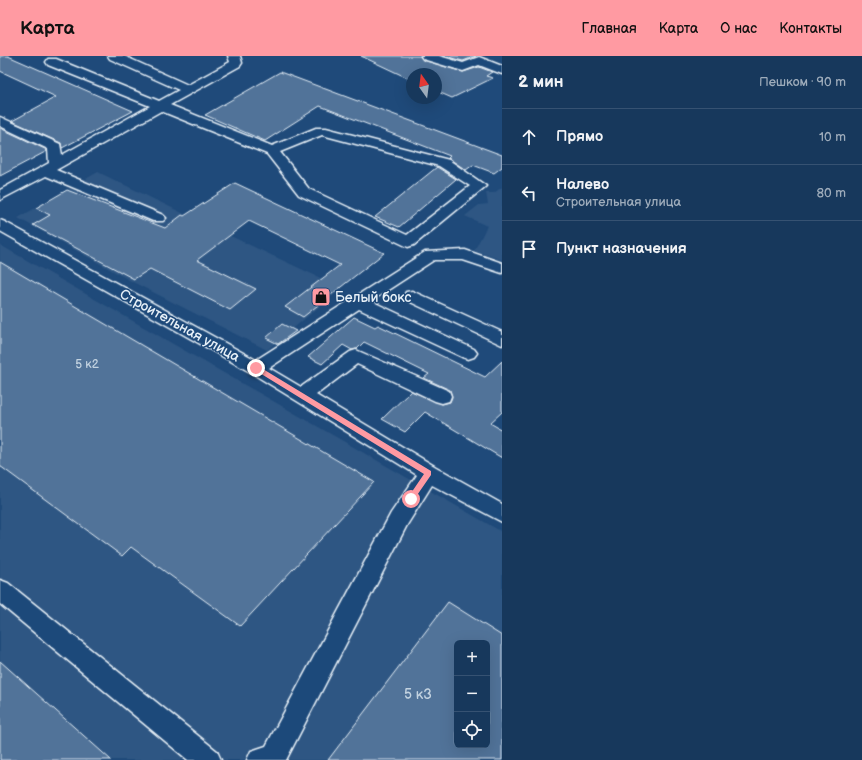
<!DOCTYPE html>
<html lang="ru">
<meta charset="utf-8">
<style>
:root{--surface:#17385c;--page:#244365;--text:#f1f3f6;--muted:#9eacbb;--line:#365272;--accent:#ff9aa2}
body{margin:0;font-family:"Balsamiq Sans",sans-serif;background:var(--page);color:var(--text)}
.controls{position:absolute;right:12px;bottom:12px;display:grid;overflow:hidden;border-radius:6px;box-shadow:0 4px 16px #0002}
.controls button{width:36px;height:36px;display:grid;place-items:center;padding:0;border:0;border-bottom:1px solid var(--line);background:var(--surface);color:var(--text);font:20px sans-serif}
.compass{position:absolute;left:406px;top:12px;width:36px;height:36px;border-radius:50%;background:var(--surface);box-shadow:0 4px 16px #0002;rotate:346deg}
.stop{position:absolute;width:12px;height:12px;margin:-9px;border:3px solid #ff9aa2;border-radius:50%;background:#fff}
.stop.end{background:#ff9aa2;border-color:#fff;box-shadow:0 1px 4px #0008}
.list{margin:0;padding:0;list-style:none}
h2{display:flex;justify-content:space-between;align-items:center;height:52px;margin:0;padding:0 16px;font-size:17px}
h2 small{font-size:13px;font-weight:400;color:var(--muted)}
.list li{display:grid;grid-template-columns:26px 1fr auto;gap:12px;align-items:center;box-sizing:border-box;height:56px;padding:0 16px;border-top:1px solid var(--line)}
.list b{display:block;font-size:15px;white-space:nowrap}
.list p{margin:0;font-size:13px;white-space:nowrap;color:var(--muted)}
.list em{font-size:13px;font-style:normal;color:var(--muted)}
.icon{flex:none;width:22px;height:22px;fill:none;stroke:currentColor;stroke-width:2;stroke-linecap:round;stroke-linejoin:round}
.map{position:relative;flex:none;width:502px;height:704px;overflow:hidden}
header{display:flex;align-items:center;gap:24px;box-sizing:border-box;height:56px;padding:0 20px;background:var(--accent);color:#111}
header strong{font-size:19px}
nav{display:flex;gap:22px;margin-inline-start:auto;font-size:14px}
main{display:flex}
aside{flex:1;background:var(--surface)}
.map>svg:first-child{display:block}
.built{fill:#2e5683;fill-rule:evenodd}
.building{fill:#517399;stroke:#e8f1f8;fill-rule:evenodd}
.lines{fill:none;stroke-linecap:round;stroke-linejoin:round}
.minor-casing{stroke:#e8f1f8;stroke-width:3}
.minor{fill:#1f4a7a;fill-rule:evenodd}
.route{fill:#ff9aa2}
.labels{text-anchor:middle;stroke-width:3;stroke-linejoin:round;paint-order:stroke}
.number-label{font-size:12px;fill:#c2d2e0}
.poi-label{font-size:14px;fill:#e8f1f8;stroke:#1f4a7a;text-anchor:start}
.street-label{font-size:14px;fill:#e8f1f8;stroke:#1f4a7a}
.near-number-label{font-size:14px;fill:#c2d2e0}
</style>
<header>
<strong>Карта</strong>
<nav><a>Главная</a><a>Карта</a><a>О нас</a><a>Контакты</a></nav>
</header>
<main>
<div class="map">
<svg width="502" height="704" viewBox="0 0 502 704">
<rect width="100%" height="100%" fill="#1f4a7a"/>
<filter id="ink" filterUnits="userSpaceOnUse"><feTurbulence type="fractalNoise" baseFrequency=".025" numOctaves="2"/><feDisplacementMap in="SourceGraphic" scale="8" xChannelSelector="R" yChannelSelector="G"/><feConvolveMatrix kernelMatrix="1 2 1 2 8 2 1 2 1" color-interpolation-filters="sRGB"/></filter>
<g filter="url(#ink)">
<!-- built -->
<g class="built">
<path d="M98 116 209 170 342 232 267 294 129 224 18 162Z"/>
<path d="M502 131V204L474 195 487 170 465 160 479 149 488 148 486 137H494Z"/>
<path d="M0 189 502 476V704H0ZM457 587H487V689H457Z"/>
</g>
<!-- building -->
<g class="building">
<path d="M0 0H8L133 55 62 92 61 87 12 65 56 41 0 15Z"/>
<path d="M361 0H420L423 4 463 16 479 11 492 16 486 20 493 22 452 42 436 35V18H412V24Z"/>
<path d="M444 0H476L463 5Z"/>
<path d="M280 16 502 99V111L494 117 473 109 466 114 448 102 450 100 320 50 265 85 205 59Z"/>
<path d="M0 72 47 94V95L0 120Z"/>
<path d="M437 111 456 123 399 171 375 161Z"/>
<path d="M235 127 384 197 303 261 285 251 340 209 249 165 197 204 256 233 230 254 150 213 134 223 33 169 50 159 36 152 67 134 165 172 182 159 184 160Z"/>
<path d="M0 206 374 426 240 570 131 491 122 500 0 410Z"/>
<path d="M354 261 375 271 378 269 485 321 502 305V356L490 367 502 374V402L425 356 405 376 382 363 411 335 442 348 450 346 452 341 450 334 424 322 429 318 364 286 357 293 352 294 343 289 322 308 308 301Z"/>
<path d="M282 268 296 275 278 288 266 282Z"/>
<path d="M448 546 502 580V704H328ZM457 587H487V689H457Z"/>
<path d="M0 605 111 704H0Z"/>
</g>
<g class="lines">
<defs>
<g id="minor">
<path d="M108 0H124L188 29 230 6 228 0H240L242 7 240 10 170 49 272 90 316 72H326L449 104 486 130 414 189 408 191 299 139 267 98 161 55 56 114 163 159 166 162 163 165H153L46 120 0 144V134L49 107 48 93 0 70V61L60 88 62 99 150 50 48 9 46 6 48 3H56L159 45 179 34 110 3ZM322 79 439 110 470 130 407 179 309 133 280 96Z"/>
<path d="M421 0H439L463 7 479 1 502 10V18L479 9 463 15 423 3Z"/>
<path d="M0 164 5 166 256 304 425 196 465 194 502 207V217L463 204H434L371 245 474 293 477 297 474 301 468 303 462 301 359 253 269 312 301 331 350 296 356 294 449 335 451 340 449 345 442 347 435 345 357 308 316 339 436 411 502 448V466L432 429 407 469 286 704H247L251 695 266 690 391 457 417 419 250 316 0 175Z"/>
<path d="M412 235 502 276V289L406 244 404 240 406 236Z"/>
<path d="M0 524 8 527 217 695 221 704H188L0 548Z"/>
</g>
</defs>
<!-- minor casing -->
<use href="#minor" class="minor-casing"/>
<!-- minor -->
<use href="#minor" class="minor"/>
</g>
</g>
<!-- route -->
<path class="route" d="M253 310H258L431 415V419L413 445 411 446 407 443 424 418 253 313Z"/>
<!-- icons -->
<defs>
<symbol id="shop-square" viewBox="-11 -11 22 22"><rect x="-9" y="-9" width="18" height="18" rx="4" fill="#ff9aa2" stroke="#1f4a7a"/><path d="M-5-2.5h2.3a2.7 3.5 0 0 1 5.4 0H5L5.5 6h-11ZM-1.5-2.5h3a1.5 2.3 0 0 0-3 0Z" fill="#111"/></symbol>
</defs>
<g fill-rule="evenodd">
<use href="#shop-square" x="310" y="230" width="22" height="22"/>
</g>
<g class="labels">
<!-- number labels -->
<g class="number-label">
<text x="87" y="312">5 к2</text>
</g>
<!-- poi labels -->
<g class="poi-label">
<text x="335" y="246">Белый бокс</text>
</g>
<!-- street labels -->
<g class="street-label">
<text transform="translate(180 269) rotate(29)" y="5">Строительная улица</text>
</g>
<!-- near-number labels -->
<g class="near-number-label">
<text x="418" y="643">5 к3</text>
</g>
</g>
</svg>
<div class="controls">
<button>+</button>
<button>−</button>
<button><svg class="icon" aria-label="locate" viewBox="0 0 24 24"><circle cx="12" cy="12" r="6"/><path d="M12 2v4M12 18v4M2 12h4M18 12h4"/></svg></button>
</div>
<svg class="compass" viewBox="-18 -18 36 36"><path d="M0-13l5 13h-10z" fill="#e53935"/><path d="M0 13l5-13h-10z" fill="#9eacbb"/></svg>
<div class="stop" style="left:411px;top:443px"></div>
<div class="stop end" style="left:256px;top:312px"></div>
</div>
<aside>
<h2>2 мин<small>Пешком · 90 m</small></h2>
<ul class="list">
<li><svg class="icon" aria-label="ahead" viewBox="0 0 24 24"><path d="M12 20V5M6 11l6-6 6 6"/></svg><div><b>Прямо</b></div><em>10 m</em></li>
<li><svg class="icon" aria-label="left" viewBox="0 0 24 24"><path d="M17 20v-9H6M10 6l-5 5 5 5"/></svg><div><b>Налево</b><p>Строительная улица</p></div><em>80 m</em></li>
<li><svg class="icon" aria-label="arrive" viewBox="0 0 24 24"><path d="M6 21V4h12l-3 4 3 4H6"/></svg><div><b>Пункт назначения</b></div></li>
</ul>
</aside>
</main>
